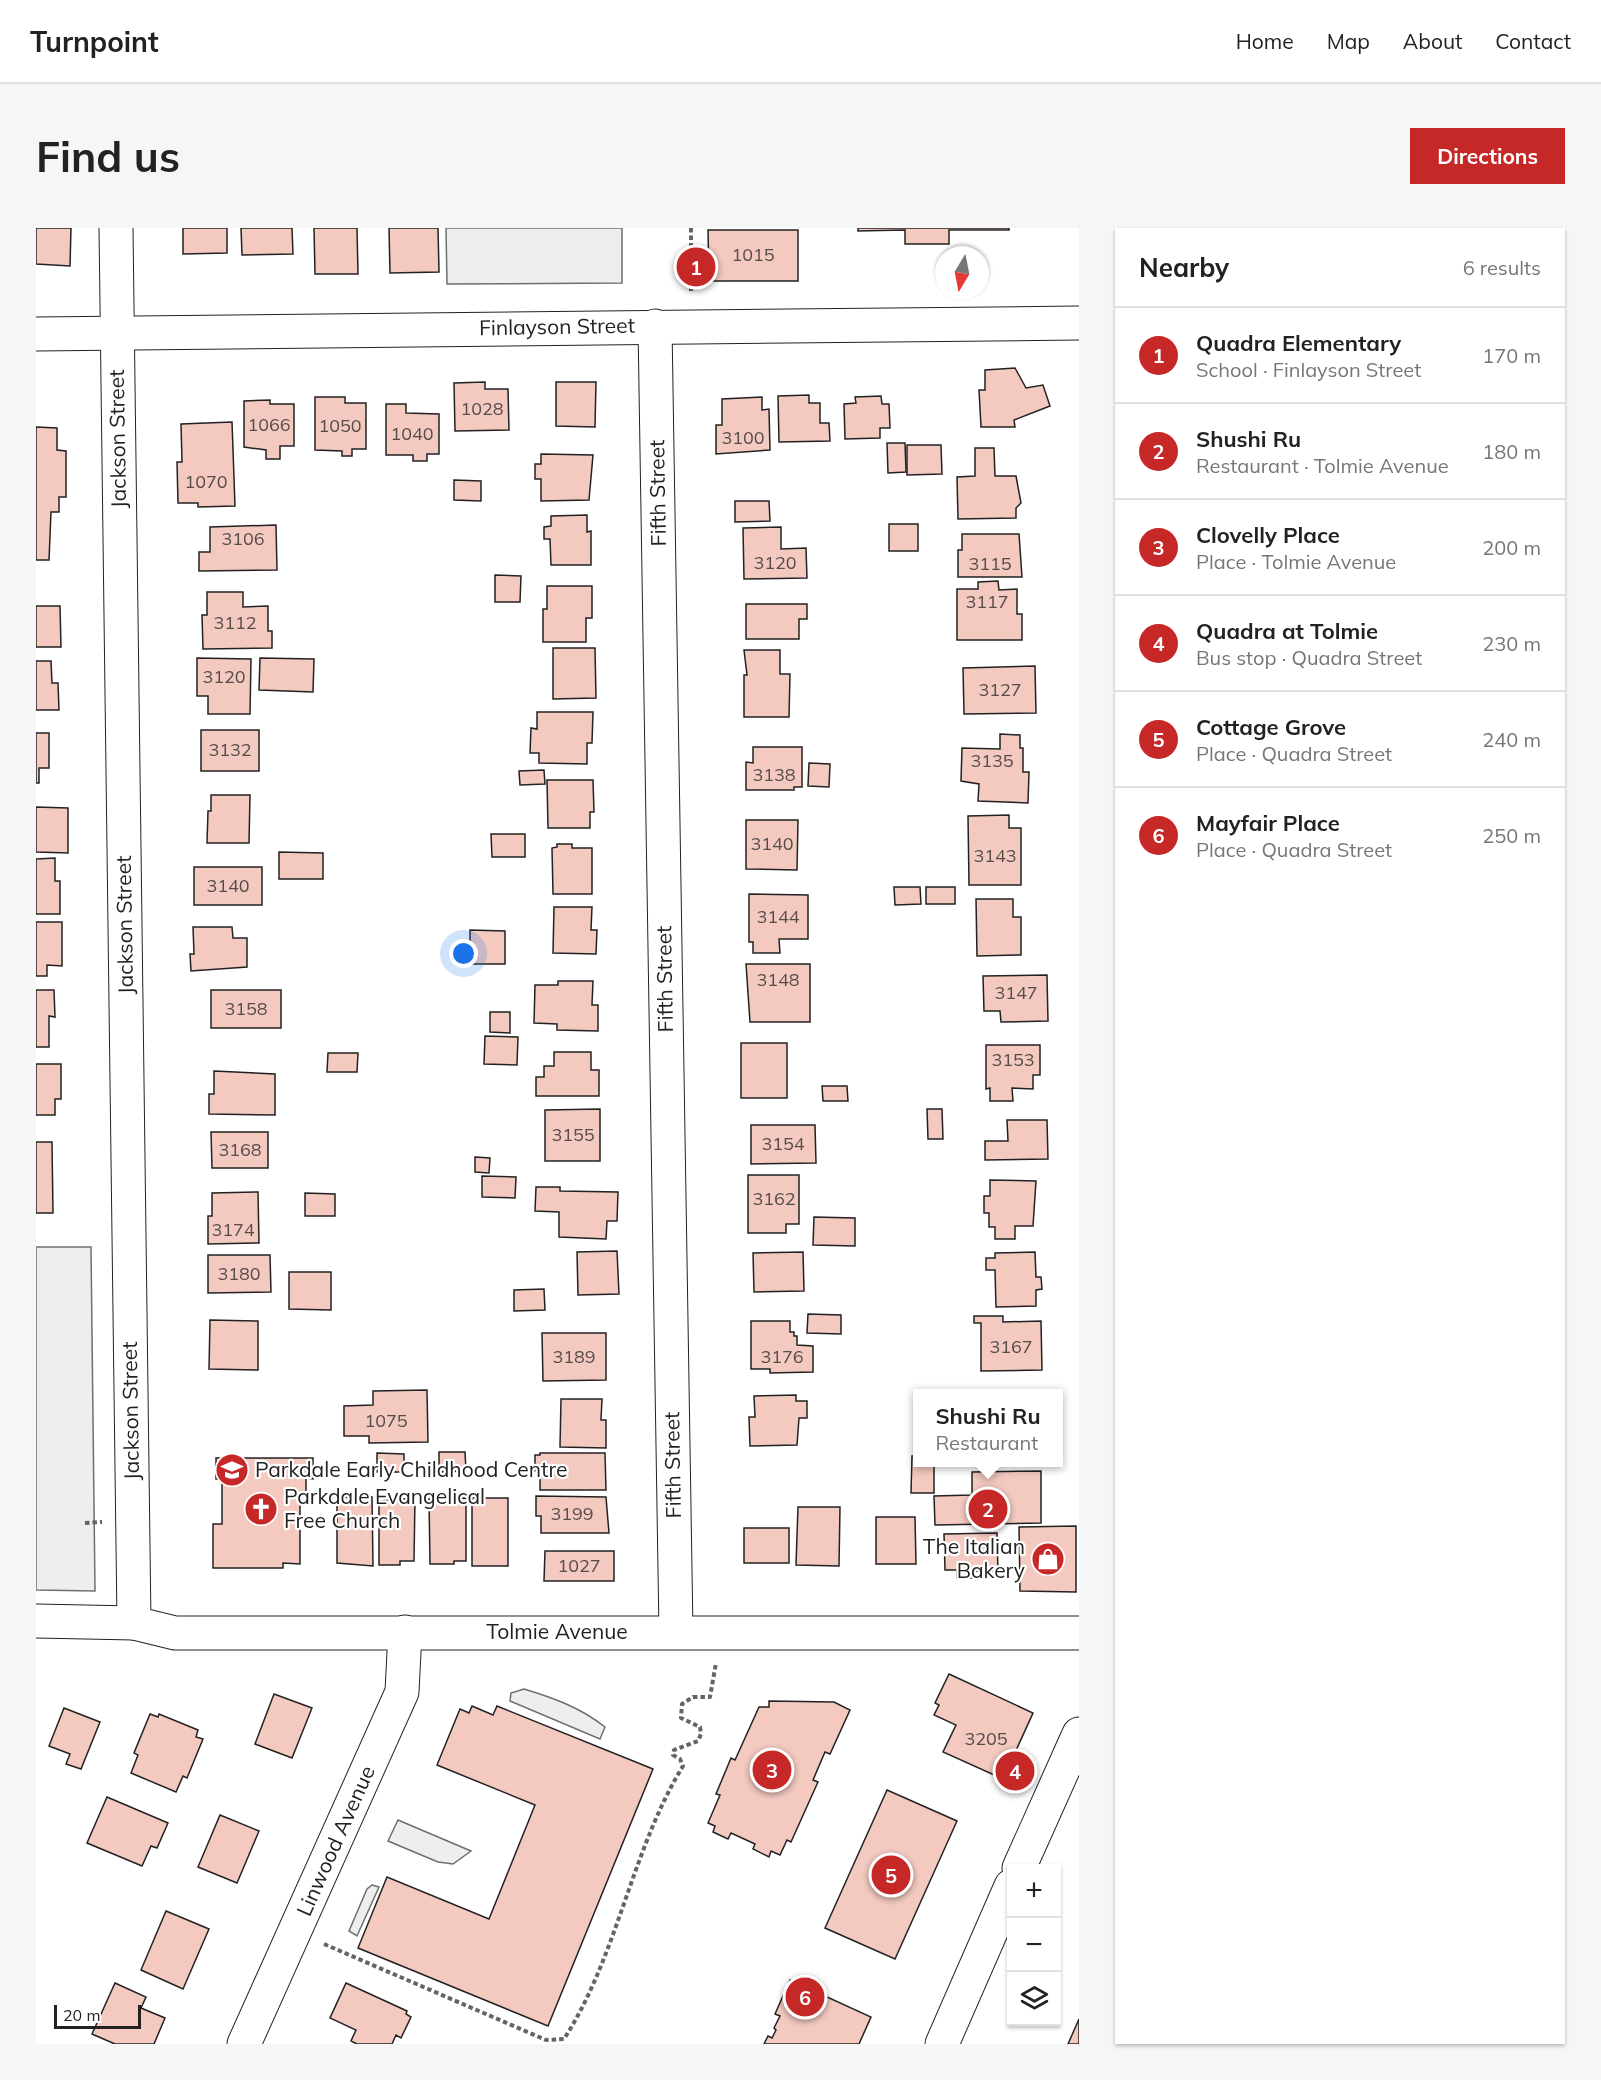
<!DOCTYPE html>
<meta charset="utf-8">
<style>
:root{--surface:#fff;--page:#f6f6f6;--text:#222;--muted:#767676;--line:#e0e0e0;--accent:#c62828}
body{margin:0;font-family:Mulish,sans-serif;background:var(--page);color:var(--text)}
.controls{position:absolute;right:18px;bottom:18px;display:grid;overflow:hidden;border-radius:0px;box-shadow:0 2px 4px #0004}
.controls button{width:54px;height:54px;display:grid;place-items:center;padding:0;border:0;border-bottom:2px solid var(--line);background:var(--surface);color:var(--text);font:30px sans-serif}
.compass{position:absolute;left:899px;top:18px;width:54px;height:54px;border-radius:50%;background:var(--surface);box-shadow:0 2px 4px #0004;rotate:190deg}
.scale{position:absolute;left:18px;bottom:15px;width:87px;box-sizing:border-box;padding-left:6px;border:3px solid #222;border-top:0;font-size:16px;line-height:21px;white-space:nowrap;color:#222;-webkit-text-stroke:4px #fff;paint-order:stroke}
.you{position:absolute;left:428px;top:726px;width:21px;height:21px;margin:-15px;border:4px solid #fff;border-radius:50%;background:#1a73e8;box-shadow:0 0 0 9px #1a73e833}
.badge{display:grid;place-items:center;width:39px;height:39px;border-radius:50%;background:var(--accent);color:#fff;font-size:20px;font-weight:700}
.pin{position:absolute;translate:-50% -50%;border:3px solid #fff;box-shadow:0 2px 6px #0006}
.popup{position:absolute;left:877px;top:1161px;width:150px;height:78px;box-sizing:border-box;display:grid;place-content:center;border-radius:0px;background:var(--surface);filter:drop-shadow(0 2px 4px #0005);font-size:20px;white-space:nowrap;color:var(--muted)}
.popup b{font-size:22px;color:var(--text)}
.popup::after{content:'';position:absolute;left:50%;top:100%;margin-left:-12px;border:12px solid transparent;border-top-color:var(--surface)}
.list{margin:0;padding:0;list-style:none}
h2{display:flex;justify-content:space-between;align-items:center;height:78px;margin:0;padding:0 24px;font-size:26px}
h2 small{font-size:20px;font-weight:400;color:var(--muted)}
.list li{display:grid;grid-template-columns:39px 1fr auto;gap:18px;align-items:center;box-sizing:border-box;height:96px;padding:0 24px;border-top:2px solid var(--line)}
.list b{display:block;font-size:22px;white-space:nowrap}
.list p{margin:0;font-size:20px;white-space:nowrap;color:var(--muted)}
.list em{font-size:20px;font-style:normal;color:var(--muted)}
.icon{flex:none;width:33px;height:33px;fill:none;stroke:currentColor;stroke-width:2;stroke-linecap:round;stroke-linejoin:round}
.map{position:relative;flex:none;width:1043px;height:1816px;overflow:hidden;border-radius:0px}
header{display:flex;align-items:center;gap:36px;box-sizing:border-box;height:84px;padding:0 30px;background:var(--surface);border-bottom:2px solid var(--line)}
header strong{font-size:28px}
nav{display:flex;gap:33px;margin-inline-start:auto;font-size:21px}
.intro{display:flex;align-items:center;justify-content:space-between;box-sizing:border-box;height:144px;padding:0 36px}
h1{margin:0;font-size:42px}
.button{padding:15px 27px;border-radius:0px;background:var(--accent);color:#fff;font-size:21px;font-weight:700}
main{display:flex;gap:36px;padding:0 36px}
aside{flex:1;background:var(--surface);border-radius:0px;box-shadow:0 2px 4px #0004}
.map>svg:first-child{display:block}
.green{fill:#eee;stroke:#6f6f6f;stroke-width:1.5}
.building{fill:#f3c9c0;stroke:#222;stroke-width:1.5}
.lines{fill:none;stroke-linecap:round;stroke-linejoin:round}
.minor-casing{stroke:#222;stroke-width:35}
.major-casing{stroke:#222;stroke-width:35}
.path{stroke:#646464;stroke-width:4;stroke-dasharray:4.5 3;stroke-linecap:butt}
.minor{stroke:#fff;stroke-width:33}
.major{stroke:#fff;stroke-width:33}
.labels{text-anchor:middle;stroke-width:4.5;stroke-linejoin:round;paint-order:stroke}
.number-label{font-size:18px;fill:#564c4a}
.street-label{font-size:21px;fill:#222;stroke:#fff}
.poi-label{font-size:21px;fill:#222;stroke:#fff;text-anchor:start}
</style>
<header>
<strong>Turnpoint</strong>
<nav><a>Home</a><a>Map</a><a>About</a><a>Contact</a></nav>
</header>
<div class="intro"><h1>Find us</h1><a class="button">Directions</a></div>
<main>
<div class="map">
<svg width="1043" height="1816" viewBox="0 0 1043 1816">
<rect width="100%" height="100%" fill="#fff"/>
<!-- green -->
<g class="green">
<path d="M410 0H586V55L411 56Z"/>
<path d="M0 1019H55L59 1363 0 1362Z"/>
<path d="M488 1461C518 1470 545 1480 569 1499L564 1511 474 1473 475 1465Z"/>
<path d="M362 1592 435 1623 417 1636 402 1634 352 1613Z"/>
<path d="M336 1657 343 1659 321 1708 313 1703 331 1661Z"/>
</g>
<!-- building -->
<g class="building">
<path d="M0 0H35L34 38 0 36Z"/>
<path d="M147 0H191V25L147 26Z"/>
<path d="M205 0H256L257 26 206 27Z"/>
<path d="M278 0H321L322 46H279Z"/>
<path d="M353 0H402L403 44 354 45Z"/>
<path d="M822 0H973V2H913V16H869V2L822 3Z"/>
<path d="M672 2H762V53H673Z"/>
<path d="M979 140 990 160 1007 157 1014 178 978 192 979 199H945L943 162H949V142Z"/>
<path d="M449 154V161H472L473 202 419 203 418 155Z"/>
<path d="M520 154H560L559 199 520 198Z"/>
<path d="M773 167V175H784V195H793L794 213 743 214 742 168Z"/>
<path d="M845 168 846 176H853L854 200H844V210L809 211 808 176 820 175 819 169Z"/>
<path d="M279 169H309V175H330V221H316V228H306V223L279 222Z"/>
<path d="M726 169V182L733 181 734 222 680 226V197H686V171Z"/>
<path d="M234 172V176H258V218H244V231H230V222L208 219V173Z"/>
<path d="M350 176H370V185L403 186V226H391V233H377V227H350Z"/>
<path d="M196 194 199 278 162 279V275H142L141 234H146L145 196Z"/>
<path d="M0 199 21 200V222L30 223V269H23V284H15L13 332H0Z"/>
<path d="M851 215H869L870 244 852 245Z"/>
<path d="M871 217H905L906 246 871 247Z"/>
<path d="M939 220H958L959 248H980L985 275 980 280V290L922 291 921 249 939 248Z"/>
<path d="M505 226 557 227 553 272 505 273V251H499V236H505Z"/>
<path d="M418 252 445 253V273L418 272Z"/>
<path d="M699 273H733L734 293 699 294Z"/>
<path d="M551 287V304L555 303V337H515L514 311H508V299L515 298V288Z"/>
<rect x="853" y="296" width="29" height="27"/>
<path d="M240 297 241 342 163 343V324H174V299Z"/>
<path d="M745 299V321L770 320 771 350 708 351 707 300Z"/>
<path d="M926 306H983L986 349H922V322H926Z"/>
<path d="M459 347 485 348 484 374H459Z"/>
<path d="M962 353 963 362 981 361V386H986V412H921V361H942V354Z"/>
<path d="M511 358H556V390H550V414H507V381H511Z"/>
<path d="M171 364H207V379L232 378V403H236V420L167 421 166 387H171Z"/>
<path d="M710 376H771V391H763V411H710Z"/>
<path d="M0 378H24L25 419H0Z"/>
<path d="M517 420H559L560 470 517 471Z"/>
<path d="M708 422H744V446H754L753 489H708V447H711Z"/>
<path d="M161 430 215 431 214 486H172V468H161Z"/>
<path d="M224 430 278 431 277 464 223 462Z"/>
<path d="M0 433H15L16 455H22L23 482H0Z"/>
<path d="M999 438 1000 485 928 486 927 440Z"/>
<path d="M501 484H557L556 515H551V536L503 535V525H494L495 500 501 501Z"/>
<rect x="165" y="502" width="58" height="41"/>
<path d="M0 505H13V540H3V555H0Z"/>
<path d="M964 506 984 507V520H987V544H993L992 575 942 573 943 556 925 553 926 520 964 521Z"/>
<path d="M717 519H766V559H758V562H710V534L717 535Z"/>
<path d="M773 535 794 536 793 559 772 558Z"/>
<path d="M508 542 509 556 484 557 483 543Z"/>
<path d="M511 552H557L558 584H554V600H512Z"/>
<path d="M175 567H214L213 615H171L172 583H175Z"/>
<path d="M0 579 32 580V625L0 624Z"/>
<path d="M973 587V600H985V657H933L932 588Z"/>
<path d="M710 592H762L761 642 710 641Z"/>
<path d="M455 606H489V629H456Z"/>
<path d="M521 616H536V620H556V666H517L516 620 521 619Z"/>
<path d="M243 624 287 625V651H243Z"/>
<path d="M19 630V653H24V686H0V631Z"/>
<rect x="158" y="639" width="68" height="38"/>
<path d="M858 659H884L885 676 859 677Z"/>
<rect x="890" y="659" width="29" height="17"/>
<path d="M713 666 772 667V711H743L744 725H717V714H713Z"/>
<path d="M940 671H977V689H985V727L941 728Z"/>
<path d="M518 679H556L555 702H561L560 726 517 725Z"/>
<path d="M0 694H26V738L11 737V748H0Z"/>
<path d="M157 699H196L197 710H211V739L155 743 154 726H158Z"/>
<path d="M434 702 469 703V736H434Z"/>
<path d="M710 736H774V794H714Z"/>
<path d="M1011 747 1012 793 965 794 964 783H948L947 748Z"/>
<path d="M522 753H557L556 777H562V803L521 802V796L498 795 499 757H522Z"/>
<path d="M0 762H18L19 789 13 788V819H0Z"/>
<rect x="175" y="762" width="70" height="38"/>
<path d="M454 784H474V805L454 804Z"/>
<path d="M449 808 482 809 481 837 448 836Z"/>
<rect x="705" y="815" width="46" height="55"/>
<path d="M950 817H1004V847H997V861L976 860 977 873H954V860L950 861Z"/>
<path d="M518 824H555V842H563V868H500V849H508V838H518Z"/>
<path d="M292 825H322L321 844H291Z"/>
<path d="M0 836H25V871H19V887H0Z"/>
<path d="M178 843 239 846V887L173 886V866H178Z"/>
<path d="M786 858H811L812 873H787Z"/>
<path d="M564 881V933H509V882Z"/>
<path d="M891 881H906L907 911H892Z"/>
<path d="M971 892H1011L1012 931 949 932V913H972Z"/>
<path d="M715 897H779L780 935 715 936Z"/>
<path d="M175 904H232V940H176Z"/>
<path d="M0 914H16L17 985H0Z"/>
<path d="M439 929 454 930 453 945 439 944Z"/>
<path d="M712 947H763V996H750V1005H712Z"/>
<path d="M446 948 480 949 479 970 446 969Z"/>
<path d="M954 952 1000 953 997 998H979V1011H959V999H953V985H948V968H954Z"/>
<path d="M500 959H524V963L582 964 581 993H571L570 1011 523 1009V984L499 983Z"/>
<path d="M222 964 223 1015 172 1016V988H176V965Z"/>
<path d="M269 965 299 966V988H269Z"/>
<path d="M778 989 819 990V1018L777 1017Z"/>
<path d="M581 1023 583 1066 542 1067 541 1024Z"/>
<path d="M767 1024 768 1063 718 1064 717 1025Z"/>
<path d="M999 1024 1000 1049H1005L1006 1061 1000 1062V1078L960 1079 959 1042H950V1030H959V1025Z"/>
<path d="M172 1027H234L235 1064 172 1065Z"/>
<path d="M253 1044H295V1082L253 1081Z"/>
<path d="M508 1061 509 1082 478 1083V1062Z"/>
<path d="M772 1086 805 1087V1106L771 1105Z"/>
<path d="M938 1088H967V1094L1005 1093 1006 1142 945 1143V1095H938Z"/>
<path d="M174 1092 222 1093V1142L173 1141Z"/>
<path d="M715 1093H754V1104H758V1108H761V1117L777 1118V1144L734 1145V1141H715Z"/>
<path d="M506 1105H570V1152L507 1153Z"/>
<path d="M391 1162 392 1214 333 1215V1208H308V1178L337 1177V1163Z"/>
<path d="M760 1167V1173H771V1190H763L761 1217 714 1218 713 1189H719L718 1168Z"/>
<path d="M525 1171H566L565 1192H570V1220L524 1219Z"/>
<path d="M403 1224H429L430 1243 403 1244Z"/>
<path d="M341 1225 368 1226V1244H341Z"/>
<path d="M504 1225H569L570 1262H504V1243H499V1227H504Z"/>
<path d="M876 1228H882V1234H898V1265H875Z"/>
<path d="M180 1230H277V1251L270 1250V1265H264V1336L247 1335V1340H177V1296H186V1251H180Z"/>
<path d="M1005 1243V1295L899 1297 898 1268 936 1267V1244Z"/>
<path d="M500 1268 570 1269 573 1305H505V1288H500Z"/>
<path d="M301 1269H336L337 1338 301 1335Z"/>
<path d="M379 1270 378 1333H364V1337H343V1273Z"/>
<path d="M430 1270V1333H418V1336H394L393 1271Z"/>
<rect x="436" y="1270" width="36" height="68"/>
<path d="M762 1279H804L803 1338 760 1337Z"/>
<path d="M840 1289H879L880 1336H840Z"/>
<path d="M1040 1298V1364L984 1363 983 1299Z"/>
<rect x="708" y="1300" width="45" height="35"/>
<path d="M961 1305 962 1343H938V1350H921V1342H909L908 1306Z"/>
<path d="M509 1323H578V1353H508Z"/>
<path d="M913 1446 997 1485 967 1551 907 1524 920 1497 898 1487 903 1477 899 1475Z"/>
<path d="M238 1466 276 1480 256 1530 219 1516Z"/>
<path d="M733 1473 798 1474 814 1482 794 1526 789 1524 777 1552 782 1554 755 1614 751 1612 744 1627 735 1623 733 1629 717 1621 719 1616 695 1605 692 1611 677 1604 679 1598 672 1595 684 1567 680 1566 695 1530 699 1532 723 1479H733Z"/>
<path d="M436 1478 457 1487 461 1478 617 1541 512 1798 322 1720 351 1649 453 1691 499 1577 401 1537 424 1481 433 1485Z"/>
<path d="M28 1480 64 1494 45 1541 30 1536 34 1526 13 1518Z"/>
<path d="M114 1486 122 1489 123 1486 162 1502 160 1509 167 1511 151 1550 147 1548 140 1564 95 1545 102 1527 98 1525Z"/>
<path d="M851 1562 921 1593 859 1731 789 1700Z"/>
<path d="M71 1569 132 1595 121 1620 115 1618 106 1638 51 1615Z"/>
<path d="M184 1587 223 1603 201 1655 162 1639Z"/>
<path d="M130 1683 173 1701 147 1761 105 1742Z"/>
<path d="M754 1752 835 1789 823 1816H728L732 1808 736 1810 740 1802 738 1800 744 1788 739 1786Z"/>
<path d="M79 1755 110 1769 105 1780 129 1790 118 1816H79L56 1806Z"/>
<path d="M310 1755 371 1783 370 1786 375 1789 365 1810 360 1807 356 1816H321L315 1813 320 1802 294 1790Z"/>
<path d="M1043 1791V1816H1032Z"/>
</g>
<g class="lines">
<defs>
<g id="minor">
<path d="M80 0 98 1395"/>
<path d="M619 98 640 1404"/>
<path d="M0 106 1043 95"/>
<path d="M0 1393 98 1395 139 1405H1043"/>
<path d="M208 1816 366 1464 369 1404"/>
</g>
<g id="major">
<path d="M983 1640 1043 1506"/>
<path d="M906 1816 975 1658"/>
</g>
</defs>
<!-- minor casing -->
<use href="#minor" class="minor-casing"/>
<!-- major casing -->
<use href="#major" class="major-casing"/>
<!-- path -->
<g class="path">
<path d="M655 0V63"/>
<path d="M49 1295 66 1294"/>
<path d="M288 1716 510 1812 528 1811C582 1727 595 1623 647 1538L644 1531 637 1527 638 1522 662 1513 665 1506 664 1499 645 1490 646 1476 657 1469H674L680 1435"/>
</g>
<!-- minor -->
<use href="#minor" class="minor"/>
<!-- major -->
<use href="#major" class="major"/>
</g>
<!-- icons -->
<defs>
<symbol id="school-disc" viewBox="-11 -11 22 22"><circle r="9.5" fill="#c62828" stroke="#fff"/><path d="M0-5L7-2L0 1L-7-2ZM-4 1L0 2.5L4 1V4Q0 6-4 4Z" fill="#fff"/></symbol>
<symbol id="church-disc" viewBox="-11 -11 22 22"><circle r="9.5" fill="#c62828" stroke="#fff"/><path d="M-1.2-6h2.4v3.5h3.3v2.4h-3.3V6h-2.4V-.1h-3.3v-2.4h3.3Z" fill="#fff"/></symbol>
<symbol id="shop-disc" viewBox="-11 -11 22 22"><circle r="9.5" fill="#c62828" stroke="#fff"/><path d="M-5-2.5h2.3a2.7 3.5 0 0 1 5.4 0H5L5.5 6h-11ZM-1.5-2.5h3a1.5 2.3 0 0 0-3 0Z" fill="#fff"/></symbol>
</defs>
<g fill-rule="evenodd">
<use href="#school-disc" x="177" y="1223" width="38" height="38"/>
<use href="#church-disc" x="206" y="1262" width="38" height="38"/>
<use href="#shop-disc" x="993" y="1312" width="38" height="38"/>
</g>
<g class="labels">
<!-- number labels -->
<g class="number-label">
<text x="717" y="33">1015</text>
<text x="446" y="187">1028</text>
<text x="233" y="203">1066</text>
<text x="304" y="204">1050</text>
<text x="376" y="212">1040</text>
<text x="707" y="216">3100</text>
<text x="170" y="260">1070</text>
<text x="207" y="317">3106</text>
<text x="739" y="341">3120</text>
<text x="954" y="342">3115</text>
<text x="951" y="380">3117</text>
<text x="199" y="401">3112</text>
<text x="188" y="455">3120</text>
<text x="964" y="468">3127</text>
<text x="194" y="528">3132</text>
<text x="956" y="539">3135</text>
<text x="738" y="553">3138</text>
<text x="736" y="622">3140</text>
<text x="959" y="634">3143</text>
<text x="192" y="664">3140</text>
<text x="742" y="695">3144</text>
<text x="742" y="758">3148</text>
<text x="980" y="771">3147</text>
<text x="210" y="787">3158</text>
<text x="977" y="838">3153</text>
<text x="537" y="913">3155</text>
<text x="747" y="922">3154</text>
<text x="204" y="928">3168</text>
<text x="738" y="977">3162</text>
<text x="197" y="1008">3174</text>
<text x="203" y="1052">3180</text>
<text x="975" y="1125">3167</text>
<text x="538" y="1135">3189</text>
<text x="746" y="1135">3176</text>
<text x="350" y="1199">1075</text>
<text x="536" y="1292">3199</text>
<text x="543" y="1344">1027</text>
<text x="950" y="1517">3205</text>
</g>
<!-- street labels -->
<g class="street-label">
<text transform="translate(521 99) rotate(-1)" y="7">Finlayson Street</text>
<text transform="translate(82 211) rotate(-91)" y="7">Jackson Street</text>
<text transform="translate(622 265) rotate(-91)" y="7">Fifth Street</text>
<text transform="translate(89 697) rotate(-91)" y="7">Jackson Street</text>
<text transform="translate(629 751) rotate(-91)" y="7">Fifth Street</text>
<text transform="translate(95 1183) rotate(-91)" y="7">Jackson Street</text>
<text transform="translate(637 1237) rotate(-91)" y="7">Fifth Street</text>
<text x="521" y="1411">Tolmie Avenue</text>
<text transform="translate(300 1613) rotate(-66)" y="7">Linwood Avenue</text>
</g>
<!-- poi labels -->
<g class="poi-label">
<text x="219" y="1249">Parkdale Early Childhood Centre</text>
<text x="248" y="1276">Parkdale Evangelical<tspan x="248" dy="24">Free Church</tspan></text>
<text x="989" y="1326" text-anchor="end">The Italian<tspan x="989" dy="24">Bakery</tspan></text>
</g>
</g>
</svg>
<div class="controls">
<button>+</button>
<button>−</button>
<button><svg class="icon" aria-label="layers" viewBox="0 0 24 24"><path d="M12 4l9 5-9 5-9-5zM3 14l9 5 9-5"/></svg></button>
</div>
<svg class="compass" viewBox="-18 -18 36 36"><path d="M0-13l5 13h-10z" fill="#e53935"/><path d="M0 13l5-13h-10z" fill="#767676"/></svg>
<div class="scale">20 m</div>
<div class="you"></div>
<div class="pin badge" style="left:660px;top:39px">1</div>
<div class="pin badge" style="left:952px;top:1281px">2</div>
<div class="popup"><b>Shushi Ru</b>Restaurant</div>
<div class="pin badge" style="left:736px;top:1542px">3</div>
<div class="pin badge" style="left:979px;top:1543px">4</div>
<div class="pin badge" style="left:855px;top:1647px">5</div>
<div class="pin badge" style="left:769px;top:1769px">6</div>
</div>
<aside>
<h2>Nearby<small>6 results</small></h2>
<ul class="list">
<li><span class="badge">1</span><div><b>Quadra Elementary</b><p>School · Finlayson Street</p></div><em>170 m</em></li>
<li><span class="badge">2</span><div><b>Shushi Ru</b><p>Restaurant · Tolmie Avenue</p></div><em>180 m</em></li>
<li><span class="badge">3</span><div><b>Clovelly Place</b><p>Place · Tolmie Avenue</p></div><em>200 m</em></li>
<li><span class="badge">4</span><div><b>Quadra at Tolmie</b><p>Bus stop · Quadra Street</p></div><em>230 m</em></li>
<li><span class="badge">5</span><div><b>Cottage Grove</b><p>Place · Quadra Street</p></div><em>240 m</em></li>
<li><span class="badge">6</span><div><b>Mayfair Place</b><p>Place · Quadra Street</p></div><em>250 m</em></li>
</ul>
</aside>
</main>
